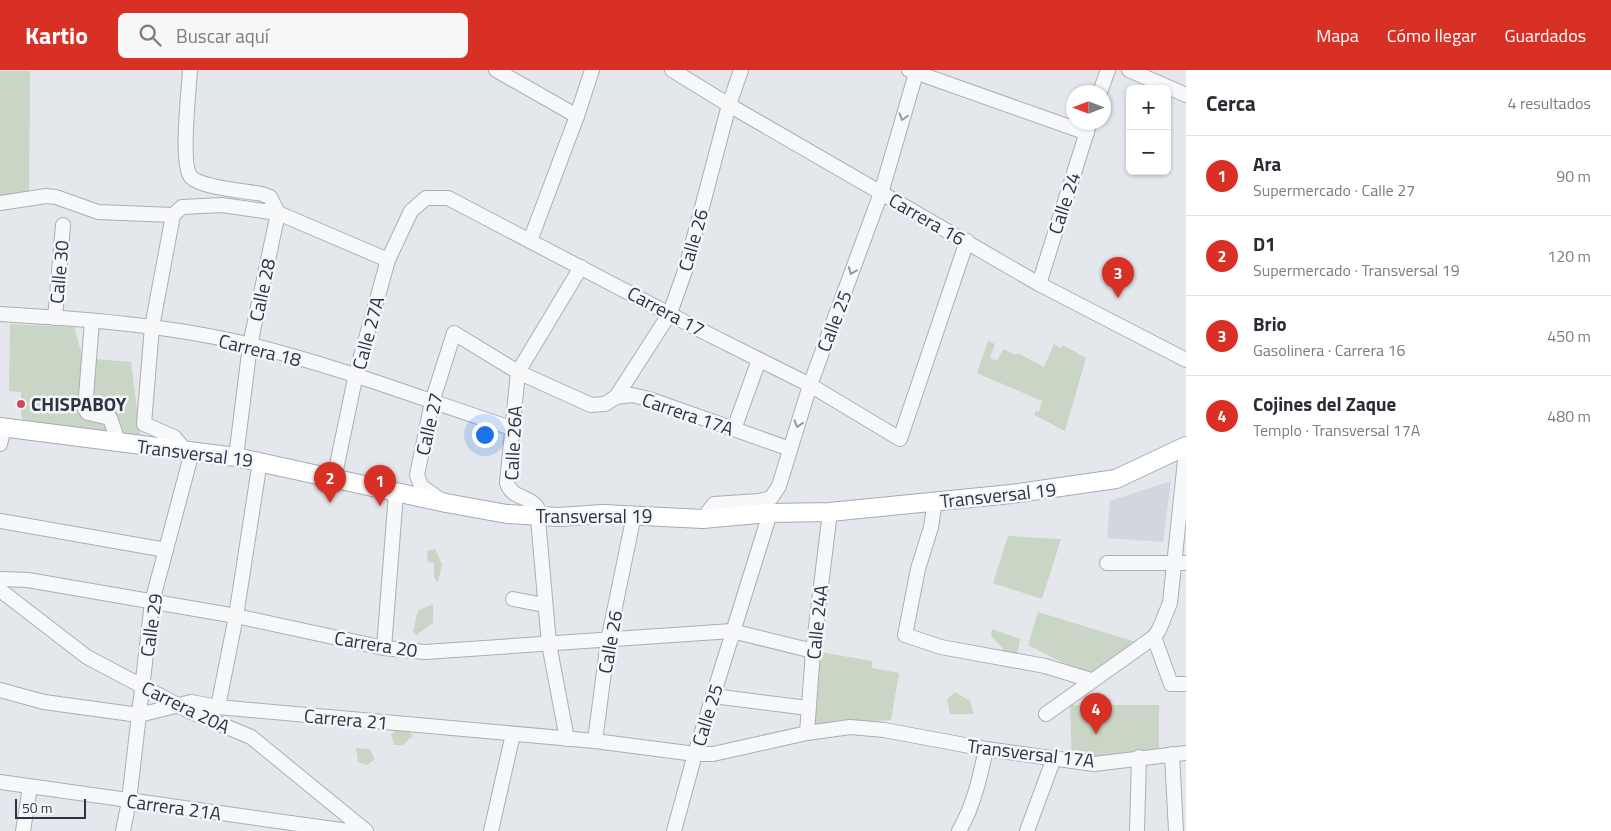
<!DOCTYPE html>
<html lang="es">
<meta charset="utf-8">
<style>
:root{--surface:#fff;--page:#f7f7f7;--text:#2b2b33;--muted:#7c7c81;--line:#e1e1e2;--accent:#d93025}
body{margin:0;font-family:"Titillium Web",sans-serif;background:var(--page);color:var(--text)}
.controls{position:absolute;right:15px;top:15px;display:grid;overflow:hidden;border-radius:8px;box-shadow:0 1px 4px #0004}
.controls button{width:45px;height:45px;display:grid;place-items:center;padding:0;border:0;border-bottom:1px solid var(--line);background:var(--surface);color:var(--text);font:25px sans-serif}
.compass{position:absolute;left:1066px;top:15px;width:45px;height:45px;border-radius:50%;background:var(--surface);box-shadow:0 1px 4px #0004;rotate:270deg}
.scale{position:absolute;left:15px;bottom:12px;width:71px;box-sizing:border-box;padding-left:5px;border:2px solid #2b3445;border-top:0;font-size:14px;line-height:18px;white-space:nowrap;color:#2b3445;-webkit-text-stroke:4px #f4f6f9;paint-order:stroke}
.you{position:absolute;left:484px;top:364px;width:18px;height:18px;margin:-12px;border:4px solid #fff;border-radius:50%;background:#1a73e8;box-shadow:0 0 0 8px #1a73e833}
.badge{display:grid;place-items:center;width:32px;height:32px;border-radius:50%;background:var(--accent);color:#fff;font-size:16px;font-weight:700}
.pin{position:absolute;translate:-50% -41px;filter:drop-shadow(0 1px 2px #0008)}
.pin::after{content:'';position:absolute;top:26px;width:18px;height:15px;background:inherit;clip-path:polygon(0 0,100% 0,50% 100%)}
.list{margin:0;padding:0;list-style:none}
h2{display:flex;justify-content:space-between;align-items:center;height:65px;margin:0;padding:0 20px;font-size:21px}
h2 small{font-size:16px;font-weight:400;color:var(--muted)}
.list li{display:grid;grid-template-columns:32px 1fr auto;gap:15px;align-items:center;box-sizing:border-box;height:80px;padding:0 20px;border-top:1px solid var(--line)}
.list b{display:block;font-size:19px;white-space:nowrap}
.list p{margin:0;font-size:16px;white-space:nowrap;color:var(--muted)}
.list em{font-size:16px;font-style:normal;color:var(--muted)}
.icon{flex:none;width:28px;height:28px;fill:none;stroke:currentColor;stroke-width:2;stroke-linecap:round;stroke-linejoin:round}
.map{position:relative;flex:none;width:1186px;height:761px;overflow:hidden}
header{display:flex;align-items:center;gap:30px;box-sizing:border-box;height:70px;padding:0 25px;background:var(--accent);color:#fff}
header strong{font-size:24px}
nav{display:flex;gap:28px;margin-inline-start:auto;font-size:18px}
.search{width:350px;height:45px;background:var(--page);display:flex;align-items:center;gap:12px;box-sizing:border-box;padding:0 18px;border-radius:8px;color:var(--muted);font-size:19px}
main{display:flex}
aside{flex:1;background:var(--surface)}
.map>svg:first-child{display:block}
.built{fill:#d2d6de}
.green{fill:#c9d6c5}
.lines{fill:none;stroke-linecap:round;stroke-linejoin:round}
.minor-casing{stroke:#a9aeb7;stroke-width:16}
.major-casing{stroke:#a3abb8;stroke-width:20}
.minor{stroke:#f7f8fa;stroke-width:14}
.major{stroke:#fff;stroke-width:18}
.oneway{stroke:#9196a0}
.poi-dot{fill:#d1495b;stroke:#f4f6f9;stroke-width:2}
.labels{text-anchor:middle;stroke-width:5;stroke-linejoin:round;paint-order:stroke}
.street-label{font-size:19px;fill:#2b3445;stroke:#f4f6f9}
.poi-label{font-size:19px;font-weight:bold;fill:#2b3445;stroke:#f4f6f9;text-anchor:start}
</style>
<header>
<strong>Kartio</strong>
<div class="search"><svg class="icon" aria-label="search" viewBox="0 0 24 24"><circle cx="10" cy="10" r="6"/><path d="M15 15l6 6"/></svg>Buscar aquí</div>
<nav><a>Mapa</a><a>Cómo llegar</a><a>Guardados</a></nav>
</header>
<main>
<div class="map">
<svg width="1186" height="761" viewBox="0 0 1186 761">
<rect width="100%" height="100%" fill="#e4e7ec"/>
<!-- built -->
<path class="built" d="M1171 411 1163 472 1107 468 1110 431Z"/>
<!-- green -->
<g class="green">
<path d="M0 1H30L29 134 0 139Z"/>
<path d="M10 254 74 257 83 288 131 292 142 379 27 363 21 344V322L9 321Z"/>
<path d="M988 271 995 274 990 288 997 291 1003 279 1016 285 1018 283 1044 297 1054 274 1060 278 1063 275 1086 288 1065 361 1034 345 1036 341 1039 342 1042 331 977 303Z"/>
<path d="M1008 466 1061 469 1042 529 993 513Z"/>
<path d="M435 479 442 494 438 513 434 508V493L428 492 427 481Z"/>
<path d="M433 534V553L416 565 413 561 418 541Z"/>
<path d="M1038 542 1139 573 1089 606 1028 575Z"/>
<path d="M992 559 1020 569 1017 585 1008 581 1006 584 1001 583 1003 578 991 566Z"/>
<path d="M814 581 872 591V598L899 603 891 650 809 656Z"/>
<path d="M955 622 970 631 974 644H950L947 629Z"/>
<path d="M1070 635H1159V687L1072 694Z"/>
<path d="M404 656 413 666 402 675H394L391 664Z"/>
<path d="M356 678 369 679 375 689 367 695 358 692Z"/>
</g>
<g class="lines">
<defs>
<g id="minor">
<path d="M190 0C189 20 180 95 191 107 201 118 247 121 262 124L270 127 278 143 250 275 236 387"/>
<path d="M496 0 577 46"/>
<path d="M672 0 729 35 1039 214 1186 290"/>
<path d="M909 0 1087 63"/>
<path d="M1129 0 1186 25"/>
<path d="M1100 22 1108 0"/>
<path d="M0 133 46 126 56 127 98 142 173 145"/>
<path d="M530 171 577 46 592 0"/>
<path d="M1039 214 1090 52"/>
<path d="M0 244C84 249 169 255 251 275 340 297 425 330 511 358"/>
<path d="M55 248 63 155"/>
<path d="M92 251 85 339 88 343 110 348 119 374"/>
<path d="M616 327 670 243 686 198 729 35 741 0"/>
<path d="M734 359 759 290"/>
<path d="M0 374 4 358"/>
<path d="M186 381 174 367 144 354 152 257 173 145 182 137 222 135 278 143 388 190"/>
<path d="M334 409 356 304 388 190 411 141 426 128H448L696 258 810 315 900 369 967 171"/>
<path d="M441 430 421 416 417 405 432 332 454 263 518 302 591 335 605 334 616 327 632 325 649 329 790 379"/>
<path d="M935 431 931 457 918 499 905 565 941 577 1045 596 1091 610"/>
<path d="M703 449 714 434 759 431 771 428 779 416 810 315 881 123 917 0"/>
<path d="M0 451 166 480"/>
<path d="M1107 493H1186"/>
<path d="M0 509 28 510 236 546 384 578 425 582 732 561 813 581"/>
<path d="M0 520 87 587 189 641 251 667 366 761"/>
<path d="M513 529 544 535"/>
<path d="M1154 567 1171 614H1186"/>
<path d="M384 578 396 423"/>
<path d="M0 620 44 632 139 645 191 632 218 637 595 671 695 684H713L807 663 850 657 884 660 986 679 1094 694 1186 683"/>
<path d="M713 626 808 638"/>
<path d="M218 637 236 546 260 391"/>
<path d="M1046 644 1154 567 1159 560 1170 533 1186 381"/>
<path d="M807 663 813 581 830 442"/>
<path d="M567 669 549 574 537 437C529 426 511 428 507 413L518 302 581 197"/>
<path d="M595 671 608 571 634 445"/>
<path d="M1172 684 1176 761"/>
<path d="M0 712 348 761"/>
<path d="M23 761 30 717"/>
<path d="M123 761 129 731 152 532 192 382"/>
<path d="M491 761 513 664"/>
<path d="M674 761 695 684 770 443"/>
<path d="M959 761C974 735 980 707 986 679"/>
<path d="M1027 761 1054 688"/>
<path d="M1137 761 1139 687"/>
</g>
<path id="major" d="M0 357 236 387 446 433 507 444 559 447 603 444 703 449 770 443 830 442 1011 424 1116 409 1186 376"/>
</defs>
<!-- minor casing -->
<use href="#minor" class="minor-casing"/>
<!-- major casing -->
<use href="#major" class="major-casing"/>
<!-- minor -->
<use href="#minor" class="minor"/>
<!-- major -->
<use href="#major" class="major"/>
</g>
<!-- one-way arrows -->
<defs><path id="oneway-chevron" d="M-2-3.5L2.5 0L-2 3.5" fill="none" stroke-width="1.6" stroke-linecap="round" stroke-linejoin="round" transform="scale(1.25)"/></defs>
<g class="oneway">
<use href="#oneway-chevron" transform="translate(903 47) rotate(106)"/>
<use href="#oneway-chevron" transform="translate(852 201) rotate(111)"/>
<use href="#oneway-chevron" transform="translate(798 354) rotate(107)"/>
</g>
<!-- markers -->
<circle class="poi-dot" cx="21" cy="334" r="5"/>
<g class="labels">
<!-- street labels -->
<g class="street-label">
<text transform="translate(1064 133) rotate(-72)" y="7">Calle 24</text>
<text transform="translate(927 149) rotate(30)" y="7">Carrera 16</text>
<text transform="translate(693 170) rotate(-74)" y="7">Calle 26</text>
<text transform="translate(59 202) rotate(-85)" y="7">Calle 30</text>
<text transform="translate(262 220) rotate(-78)" y="7">Calle 28</text>
<text transform="translate(666 241) rotate(28)" y="7">Carrera 17</text>
<text transform="translate(834 251) rotate(-69)" y="7">Calle 25</text>
<text transform="translate(368 263) rotate(-75)" y="7">Calle 27A</text>
<text transform="translate(260 280) rotate(14)" y="7">Carrera 18</text>
<text transform="translate(688 344) rotate(19)" y="7">Carrera 17A</text>
<text transform="translate(429 354) rotate(-77)" y="7">Calle 27</text>
<text transform="translate(513 373) rotate(-87)" y="7">Calle 26A</text>
<text transform="translate(195 383) rotate(7)" y="7">Transversal 19</text>
<text transform="translate(998 425) rotate(-6)" y="7">Transversal 19</text>
<text x="594" y="453">Transversal 19</text>
<text transform="translate(817 552) rotate(-84)" y="7">Calle 24A</text>
<text transform="translate(151 555) rotate(-82)" y="7">Calle 29</text>
<text transform="translate(610 572) rotate(-80)" y="7">Calle 26</text>
<text transform="translate(376 574) rotate(9)" y="7">Carrera 20</text>
<text transform="translate(186 637) rotate(26)" y="7">Carrera 20A</text>
<text transform="translate(707 645) rotate(-73)" y="7">Calle 25</text>
<text transform="translate(346 649) rotate(5)" y="7">Carrera 21</text>
<text transform="translate(1031 683) rotate(7)" y="7">Transversal 17A</text>
<text transform="translate(174 737) rotate(8)" y="7">Carrera 21A</text>
</g>
<!-- poi labels -->
<g class="poi-label">
<text x="31" y="341">CHISPABOY</text>
</g>
</g>
</svg>
<div class="controls">
<button>+</button>
<button>−</button>
</div>
<svg class="compass" viewBox="-18 -18 36 36"><path d="M0-13l5 13h-10z" fill="#e53935"/><path d="M0 13l5-13h-10z" fill="#7c7c81"/></svg>
<div class="scale">50 m</div>
<div class="you"></div>
<div class="pin badge" style="left:380px;top:436px">1</div>
<div class="pin badge" style="left:330px;top:433px">2</div>
<div class="pin badge" style="left:1118px;top:228px">3</div>
<div class="pin badge" style="left:1096px;top:664px">4</div>
</div>
<aside>
<h2>Cerca<small>4 resultados</small></h2>
<ul class="list">
<li><span class="badge">1</span><div><b>Ara</b><p>Supermercado · Calle 27</p></div><em>90 m</em></li>
<li><span class="badge">2</span><div><b>D1</b><p>Supermercado · Transversal 19</p></div><em>120 m</em></li>
<li><span class="badge">3</span><div><b>Brio</b><p>Gasolinera · Carrera 16</p></div><em>450 m</em></li>
<li><span class="badge">4</span><div><b>Cojines del Zaque</b><p>Templo · Transversal 17A</p></div><em>480 m</em></li>
</ul>
</aside>
</main>
